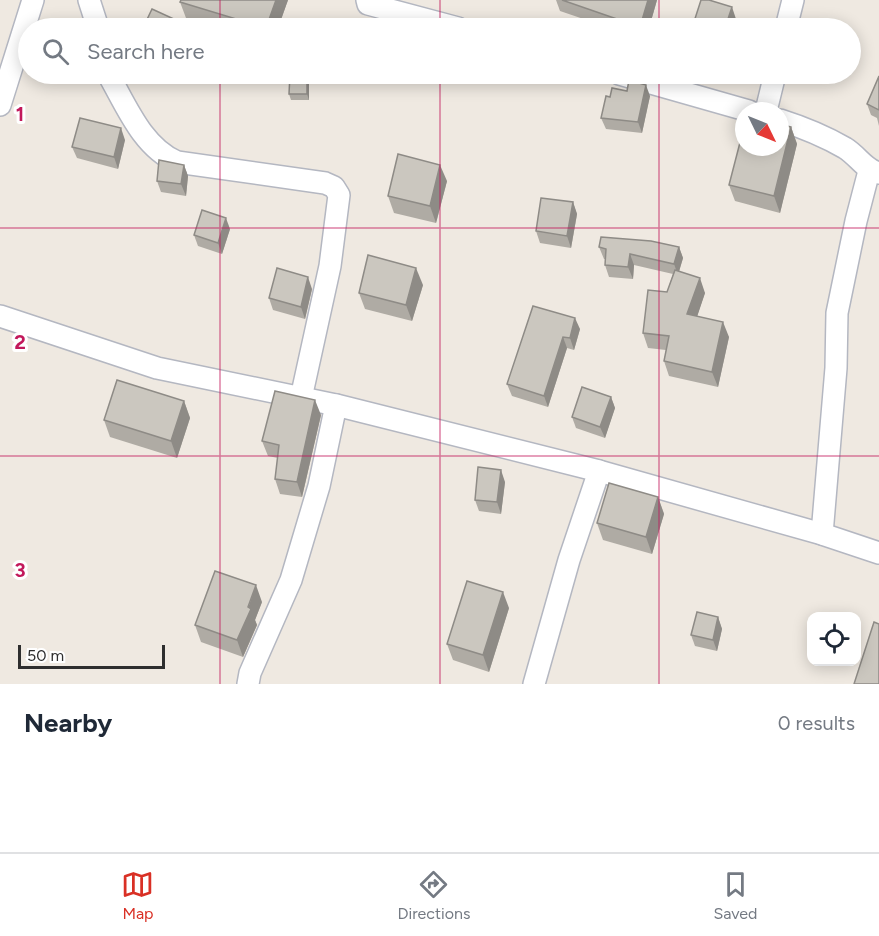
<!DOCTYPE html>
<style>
:root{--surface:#fff;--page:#f6f6f7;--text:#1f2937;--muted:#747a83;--line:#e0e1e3;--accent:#d93025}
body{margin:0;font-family:Figtree,sans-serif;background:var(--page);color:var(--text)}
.controls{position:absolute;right:18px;bottom:18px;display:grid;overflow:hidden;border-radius:12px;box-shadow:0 3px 15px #0003}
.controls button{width:54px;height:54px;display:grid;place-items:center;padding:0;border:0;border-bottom:2px solid var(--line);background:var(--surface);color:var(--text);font:30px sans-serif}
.compass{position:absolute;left:735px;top:102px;width:54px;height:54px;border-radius:50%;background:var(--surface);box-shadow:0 3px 15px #0003;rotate:133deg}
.scale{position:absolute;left:18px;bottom:15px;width:147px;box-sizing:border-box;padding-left:6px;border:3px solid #2e2e2e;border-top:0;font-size:16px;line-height:21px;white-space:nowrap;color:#2e2e2e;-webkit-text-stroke:4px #fff;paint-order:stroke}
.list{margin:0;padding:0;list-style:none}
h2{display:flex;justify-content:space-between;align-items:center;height:78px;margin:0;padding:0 24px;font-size:26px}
h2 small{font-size:20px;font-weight:400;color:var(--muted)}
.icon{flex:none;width:33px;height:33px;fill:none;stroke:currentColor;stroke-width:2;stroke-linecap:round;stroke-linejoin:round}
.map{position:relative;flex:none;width:879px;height:684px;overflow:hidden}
.search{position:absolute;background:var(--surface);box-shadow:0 3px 15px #0003;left:18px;right:18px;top:18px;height:66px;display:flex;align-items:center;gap:15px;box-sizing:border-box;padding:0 21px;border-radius:33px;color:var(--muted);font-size:22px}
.sheet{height:168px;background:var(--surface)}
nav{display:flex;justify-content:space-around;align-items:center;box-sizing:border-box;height:84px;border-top:2px solid var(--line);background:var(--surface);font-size:16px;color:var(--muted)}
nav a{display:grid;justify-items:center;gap:3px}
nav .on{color:var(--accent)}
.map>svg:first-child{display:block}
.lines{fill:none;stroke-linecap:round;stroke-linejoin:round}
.minor-casing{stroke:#b4b7c1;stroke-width:24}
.minor{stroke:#fff;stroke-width:21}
.wall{fill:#afaba4}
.shaded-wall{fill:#8e8b86}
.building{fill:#cbc7bf;stroke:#8e8b86;stroke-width:1.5}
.grid{fill:none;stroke:#c2185b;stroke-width:1.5;stroke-opacity:0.55}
.grid-label{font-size:20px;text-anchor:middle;font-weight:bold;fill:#c2185b;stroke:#fff;stroke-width:6;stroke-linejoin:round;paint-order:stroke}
</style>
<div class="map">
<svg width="879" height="684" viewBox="0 0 879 684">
<rect width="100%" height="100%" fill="#efe9e1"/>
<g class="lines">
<defs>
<g id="minor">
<path d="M89 0 98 28"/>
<path d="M367 0 368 4 458 28"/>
<path d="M786 28 793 0"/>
<path d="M108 74C126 105 142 147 177 162L325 183 334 187 339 195 330 266 301 398"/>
<path d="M619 74 749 111"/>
<path d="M0 105 33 0"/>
<path d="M766 111 775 74"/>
<path d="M780 120C802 127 826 137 845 148 858 156 865 170 879 173"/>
<path d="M0 316 157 368 336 405 599 471 822 534 879 553"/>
<path d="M822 534 836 368 837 313 856 221 869 171"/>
<path d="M248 684 250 673 291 580 319 486 336 405"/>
<path d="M534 684 569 560 599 471"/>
</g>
</defs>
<!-- minor casing -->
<use href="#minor" class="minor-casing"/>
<!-- minor -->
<use href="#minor" class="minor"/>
</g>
<!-- wall -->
<g class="wall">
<path d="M181 0H288L278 28H219L186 18 180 2Z"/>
<path d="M556 0H657L649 28H610L560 11Z"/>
<path d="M162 74H174L172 78Z"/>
<path d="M879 76V126L877 118 871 115 867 104Z"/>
<path d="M309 80V100H291L289 94Z"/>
<path d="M627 91 650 96 642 133 606 129 601 118 610 97Z"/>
<path d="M791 127 797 144 780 213 735 201 729 185Z"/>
<path d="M125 140 118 169 77 158 72 147Z"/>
<path d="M184 165 188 176 186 196 161 192 157 181Z"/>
<path d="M447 181 436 223 394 213 388 196Z"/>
<path d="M573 202 577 214 571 248 540 243 536 231Z"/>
<path d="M230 229 222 254 198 246 194 235Z"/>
<path d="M599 247H679L683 258 679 271 705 293 697 316 729 337 718 387 669 376 664 361 666 350 648 348 643 333 667 292 673 274 634 265 633 279 609 277 605 265V259H604Z"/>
<path d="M423 285 412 321 365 309 359 293Z"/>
<path d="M312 289 305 319 273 310 269 298Z"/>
<path d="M533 306 580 329 574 350 567 348 548 407 512 396 507 384Z"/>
<path d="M611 397 615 408 605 438 576 428 572 417Z"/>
<path d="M184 401 190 418 177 458 110 437 104 420Z"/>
<path d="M321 415 302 497 280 494 275 479 278 458 268 456 262 441Z"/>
<path d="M505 482 501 514 479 511 475 500Z"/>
<path d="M658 497 664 514 652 554 603 540 597 523Z"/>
<path d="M262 602 255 620 257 625 243 657 201 642 195 625Z"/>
<path d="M509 608 489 672 453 660 447 644Z"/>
<path d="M718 617 722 629 717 651 695 646 691 635Z"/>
</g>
<!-- shaded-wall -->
<g class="shaded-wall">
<path d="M276 0H288L278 28H266Z"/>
<path d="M648 0H657L649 28H641L640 27Z"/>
<path d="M732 7 736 19 733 28H725Z"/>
<path d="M307 74 309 80V100L307 94Z"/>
<path d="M646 85 650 96 642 133 638 122Z"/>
<path d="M791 127 797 144 780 213 774 196Z"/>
<path d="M121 128 125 140 118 169 114 157Z"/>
<path d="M184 165 188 176 186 196 181 184Z"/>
<path d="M440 165 447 181 436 223 430 206Z"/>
<path d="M573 202 577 214 571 248 567 236Z"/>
<path d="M226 218 230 229 222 254 218 243Z"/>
<path d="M679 247 683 258 678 275 674 264Z"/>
<path d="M630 254 634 265 633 279 628 267Z"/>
<path d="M416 268 423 285 412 321 406 305Z"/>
<path d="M308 277 312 289 305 319 301 307Z"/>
<path d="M700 278 705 293 693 329 687 314Z"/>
<path d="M575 318 580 329 574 350 570 338Z"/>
<path d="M723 322 729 337 718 387 712 372Z"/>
<path d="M563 337 567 348 548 407 544 396Z"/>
<path d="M611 397 615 408 605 438 600 427Z"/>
<path d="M315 400 321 415 302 497 297 482Z"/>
<path d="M184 401 190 418 177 458 171 441Z"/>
<path d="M501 470 505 482 501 514 497 502Z"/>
<path d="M658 497 664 514 652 554 646 537Z"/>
<path d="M256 585 262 602 255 620 257 625 243 657 237 640Z"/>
<path d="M503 592 509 608 489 672 483 655Z"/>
<path d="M718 617 722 629 717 651 713 640Z"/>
</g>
<!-- building -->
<g class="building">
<path d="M181 0H276L266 28 180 2Z"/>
<path d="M562 0H648L640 27Z"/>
<path d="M701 0H709L732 7 725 28H692Z"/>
<path d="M152 9 187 25 185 28H143Z"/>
<path d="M290 74H307V94H289Z"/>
<path d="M879 76V110L867 104Z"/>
<path d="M629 80 646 85 638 122 601 118 606 96 610 97 612 88 627 91Z"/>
<path d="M80 118 121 128 114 157 72 147Z"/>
<path d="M780 124 791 127 774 196 729 185 744 127V147H780Z"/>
<path d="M398 154 440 165 430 206 388 196Z"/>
<path d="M159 160 184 165 181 184 157 181Z"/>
<path d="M541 198 573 202 567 236 536 231Z"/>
<path d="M202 210 226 218 218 243 194 235Z"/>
<path d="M601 237 651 241 679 247 674 264 630 254 628 267 605 265 606 249 599 247Z"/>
<path d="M368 255 416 268 406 305 359 293Z"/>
<path d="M277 268 308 277 301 307 269 298Z"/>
<path d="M675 270 700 278 687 314 723 322 712 372 664 361 669 336 643 333 648 290 667 292Z"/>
<path d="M533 306 575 318 570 338 563 337 544 396 507 384Z"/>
<path d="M117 380 184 401 171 441 104 420Z"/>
<path d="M582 387 611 397 600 427 572 417Z"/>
<path d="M275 391 315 400 297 482 275 479 279 445 262 441Z"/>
<path d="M478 467 501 470 497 502 475 500Z"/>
<path d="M609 483 658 497 646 537 597 523Z"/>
<path d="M215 571 256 585 248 607 251 609 237 640 195 625Z"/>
<path d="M467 581 503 592 483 655 447 644Z"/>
<path d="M697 612 718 617 713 640 691 635Z"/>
<path d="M874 622 879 624V684H854Z"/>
</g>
<!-- grid -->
<path class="grid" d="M220 0V28M440 0V28M659 0V28M220 74V684M440 74V684M659 74V684M0 228H879M0 456H879"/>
<g class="grid-label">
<text x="20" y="121">1</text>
<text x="20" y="349">2</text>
<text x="20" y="577">3</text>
</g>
</svg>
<div class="controls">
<button><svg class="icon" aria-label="locate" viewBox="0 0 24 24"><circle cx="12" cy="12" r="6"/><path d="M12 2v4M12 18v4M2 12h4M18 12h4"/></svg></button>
</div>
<svg class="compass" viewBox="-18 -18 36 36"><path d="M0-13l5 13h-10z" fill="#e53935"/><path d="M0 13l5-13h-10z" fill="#747a83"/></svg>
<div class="scale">50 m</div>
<div class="search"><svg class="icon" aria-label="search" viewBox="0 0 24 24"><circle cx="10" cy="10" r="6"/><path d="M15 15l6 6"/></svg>Search here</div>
</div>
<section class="sheet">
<h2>Nearby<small>0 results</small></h2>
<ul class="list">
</ul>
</section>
<nav>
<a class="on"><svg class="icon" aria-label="map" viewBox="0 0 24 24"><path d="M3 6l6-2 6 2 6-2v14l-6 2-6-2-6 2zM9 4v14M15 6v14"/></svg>Map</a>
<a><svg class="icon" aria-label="directions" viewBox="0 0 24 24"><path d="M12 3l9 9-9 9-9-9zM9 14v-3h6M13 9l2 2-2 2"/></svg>Directions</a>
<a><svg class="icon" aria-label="saved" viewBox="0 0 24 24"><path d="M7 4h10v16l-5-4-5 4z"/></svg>Saved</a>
</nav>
